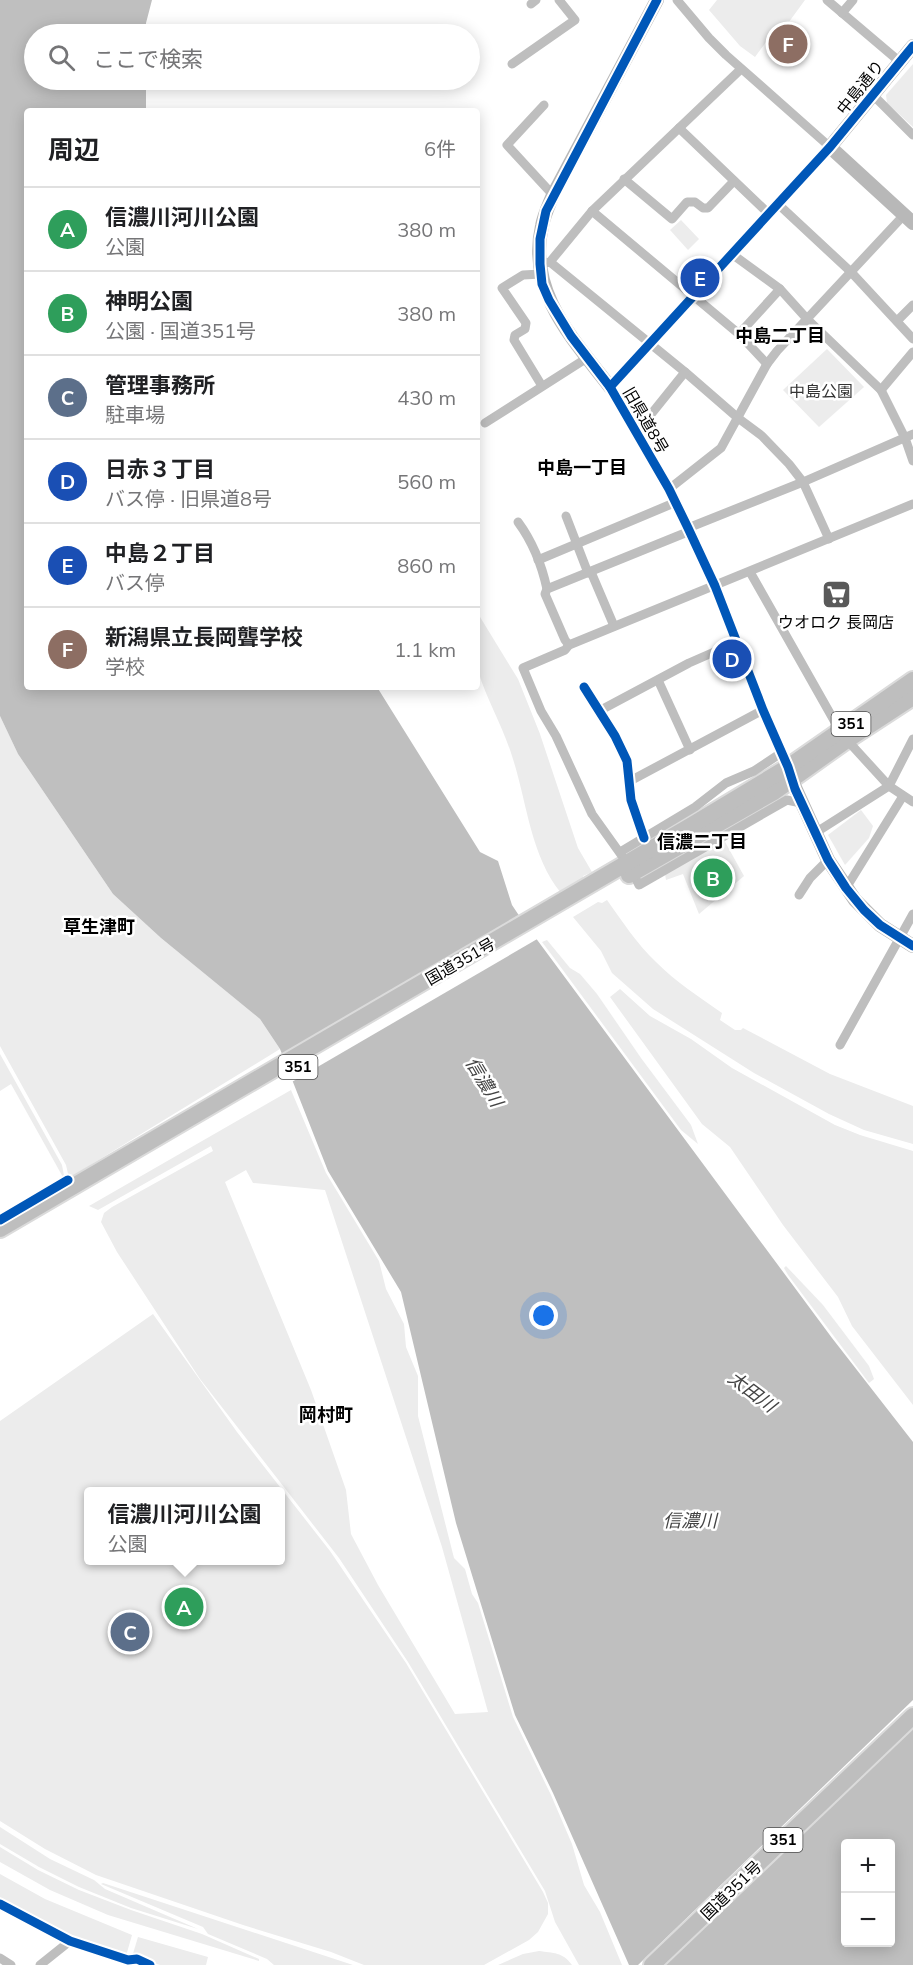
<!DOCTYPE html>
<html lang="ja">
<meta charset="utf-8">
<style>
:root{--surface:#fff;--page:#f2f2f2;--text:#202124;--muted:#757577;--line:#e0e0e0;--accent:#595959}
body{margin:0;font-family:Mulish,"Noto Sans JP",sans-serif;background:var(--page);color:var(--text)}
.controls{position:absolute;right:18px;bottom:18px;display:grid;overflow:hidden;border-radius:6px;box-shadow:0 3px 15px #0003}
.controls button{width:54px;height:54px;display:grid;place-items:center;padding:0;border:0;border-bottom:2px solid var(--line);background:var(--surface);color:var(--text);font:30px sans-serif}
.you{position:absolute;left:544px;top:1316px;width:21px;height:21px;margin:-15px;border:4px solid #fff;border-radius:50%;background:#1a73e8;box-shadow:0 0 0 9px #1a73e833}
.badge{display:grid;place-items:center;width:39px;height:39px;border-radius:50%;background:var(--accent);color:#fff;font-size:20px;font-weight:700}
.pin{position:absolute;translate:-50% -50%;border:3px solid #fff;box-shadow:0 2px 6px #0006}
.popup{position:absolute;left:84px;top:1487px;width:201px;height:78px;box-sizing:border-box;display:grid;place-content:center;border-radius:6px;background:var(--surface);filter:drop-shadow(0 2px 4px #0005);font-size:20px;white-space:nowrap;color:var(--muted)}
.popup b{font-size:22px;color:var(--text)}
.popup::after{content:'';position:absolute;left:50%;top:100%;margin-left:-12px;border:12px solid transparent;border-top-color:var(--surface)}
.list{margin:0;padding:0;list-style:none}
h2{display:flex;justify-content:space-between;align-items:center;height:78px;margin:0;padding:0 24px;font-size:26px}
h2 small{font-size:20px;font-weight:400;color:var(--muted)}
.list li{display:grid;grid-template-columns:39px 1fr auto;gap:18px;align-items:center;box-sizing:border-box;height:84px;padding:0 24px;border-top:2px solid var(--line)}
.list b{display:block;font-size:22px;white-space:nowrap}
.list p{margin:0;font-size:20px;white-space:nowrap;color:var(--muted)}
.list em{font-size:20px;font-style:normal;color:var(--muted)}
.icon{flex:none;width:33px;height:33px;fill:none;stroke:currentColor;stroke-width:2;stroke-linecap:round;stroke-linejoin:round}
.map{position:relative;flex:none;width:913px;height:1965px;overflow:hidden}
.search{position:absolute;background:var(--surface);box-shadow:0 3px 15px #0003;left:24px;top:24px;width:456px;height:66px;display:flex;align-items:center;gap:15px;box-sizing:border-box;padding:0 21px;border-radius:33px;color:var(--muted);font-size:22px}
.panel{position:absolute;background:var(--surface);box-shadow:0 3px 15px #0003;left:24px;top:108px;width:456px;height:582px;border-radius:6px}
.map>svg:first-child{display:block}
.green{fill:#ececec;fill-rule:evenodd}
.water{fill:#bfbfbf;fill-rule:evenodd}
.pier{fill:#fff}
.lines{fill:none;stroke-linecap:round;stroke-linejoin:round}
.highway-casing{stroke:#dbdbdb;stroke-width:20}
.street{stroke:#bebebe;stroke-width:9}
.secondary{stroke:#b8b8b8;stroke-width:14}
.highway{stroke:#bebebe;stroke-width:16}
.cycleway-casing{stroke:#fff;stroke-width:13}
.cycleway{stroke:#0057b8;stroke-width:9}
.labels{text-anchor:middle;stroke-width:5;stroke-linejoin:round;paint-order:stroke}
.shield{fill:#fff;stroke:#4c4c4c;stroke-width:1.5}
.shield-label{font-size:15px;font-weight:bold;fill:#000}
.street-label{font-size:16px;fill:#000;stroke:#fff}
.park-label{font-size:16px;fill:#333;stroke:#fff}
.poi-label{font-size:16px;fill:#000;stroke:#fff}
.neighbourhood-label{font-size:18px;font-weight:bold;fill:#000;stroke:#fff}
.water-label{font-size:18px;font-style:italic;fill:#444;stroke:#fff}
</style>
<div class="map">
<svg width="913" height="1965" viewBox="0 0 913 1965">
<rect width="100%" height="100%" fill="#fff"/>
<!-- green -->
<g class="green">
<path d="M717 0H805L775 41 769 38 755 57 740 46 709 10Z"/>
<path d="M913 64V127L887 103 886 95Z"/>
<path d="M681 220 699 239 688 250 670 230Z"/>
<path d="M827 349 864 387 819 427 783 390Z"/>
<path d="M477 612 518 679 540 734 578 848 592 872 583 876 582 881 561 893C530 855 527 801 512 756 503 727 487 700 478 671 474 658 477 627 477 612Z"/>
<path d="M0 716 18 754 113 894 161 938 260 1019 280 1049 69 1178 66 1165 0 1046Z"/>
<path d="M861 810 873 826 869 838 845 865 828 835Z"/>
<path d="M724 840 744 876 699 914 683 874 666 880 665 874Z"/>
<path d="M607 900C622 921 637 944 656 962 676 982 699 997 722 1013L720 1020 735 1030H741L743 1028 830 1074 913 1106V1144L864 1130 829 1114 754 1073 653 1009 612 973 601 951 573 917 598 902 602 903Z"/>
<path d="M547 940 570 968 580 974 597 994 641 1058 691 1125 698 1144 681 1130 554 958 542 942Z"/>
<path d="M620 989 650 1016 691 1039 732 1068 835 1125 860 1135 913 1151V1405L852 1326 838 1297 783 1225 730 1147 702 1124 610 997Z"/>
<path d="M0 1054 62 1165 65 1181 0 1219V1216L64 1179 11 1084 0 1091Z"/>
<path d="M291 1090 326 1173 379 1261 386 1289 404 1324 406 1347 418 1376V1416L454 1558 465 1569 472 1594 478 1603 513 1717 551 1795 572 1844 584 1885 600 1912 622 1965H579L555 1922 545 1891 408 1662 339 1558 200 1379 117 1252 101 1222 104 1213 112 1207 213 1151 211 1146 98 1210 89 1206ZM246 1170 253 1183 325 1190 442 1547 488 1712 455 1714 378 1585 351 1534 346 1490 311 1390 225 1182Z"/>
<path d="M786 1266 823 1305 869 1366 874 1379 869 1383 788 1275 784 1268Z"/>
<path d="M153 1314 237 1432 330 1551 406 1663 543 1892 548 1903V1914L538 1932 529 1940 484 1965H364L331 1952 243 1925 96 1875 45 1849 0 1821V1421ZM88 1492H280V1560H88Z"/>
<path d="M0 1827 50 1859 94 1880 105 1889 198 1929 131 1908 79 1887 39 1867 0 1844Z"/>
<path d="M0 1847 38 1870 79 1890 131 1910 202 1934 259 1959V1961L108 1915 50 1890 0 1862Z"/>
<path d="M0 1874 45 1899 132 1935 126 1956 72 1937 0 1897Z"/>
<path d="M103 1883 353 1965H274L267 1959 208 1934 203 1927 101 1884Z"/>
<path d="M138 1937 208 1957 206 1965H160L132 1957Z"/>
<path d="M539 1951C553 1953 563 1952 572 1965H498L523 1954Z"/>
</g>
<!-- water -->
<path class="water" d="M0 0H152L146 23V34H34V80H146V111H27V687H377L480 852 498 861 512 905 518 914 832 1338 913 1442V1965H629L553 1793 515 1715 456 1523 401 1292 328 1171 280 1049 260 1019 161 938 113 894 18 754 0 716ZM846 1844H890V1942H846Z"/>
<!-- pier -->
<g class="pier">
<path d="M522 915 539 938 290 1083 279 1056Z"/>
<path d="M913 1700V1722L661 1965H638Z"/>
</g>
<g class="lines">
<defs>
<g id="highway">
<path d="M629 875 774 792 847 740 913 697"/>
<path d="M0 1229 692 825 788 767 913 680"/>
<path d="M652 1965 913 1716"/>
</g>
</defs>
<!-- highway casing -->
<use href="#highway" class="highway-casing"/>
<!-- street -->
<g class="street">
<path d="M677 0 709 38 726 55 830 147 610 387 669 489 688 528 715 586 763 710 789 768"/>
<path d="M827 0 900 62"/>
<path d="M531 4 536 0"/>
<path d="M842 13 853 0"/>
<path d="M512 64 575 20 559 0"/>
<path d="M873 95 913 135"/>
<path d="M544 105 507 145 553 195"/>
<path d="M679 128 769 214"/>
<path d="M624 179 672 219 687 202H695L703 208H708L734 181"/>
<path d="M778 204 851 272 913 339"/>
<path d="M592 211 739 334 767 364"/>
<path d="M732 254 780 289 808 320 881 390 905 438 913 461"/>
<path d="M550 262 685 372 738 418 762 436 789 464 803 482 829 539"/>
<path d="M545 263 550 262 592 211 741 69"/>
<path d="M541 274 523 275 502 288 526 323 525 329 515 335 514 340 542 386"/>
<path d="M897 321 913 305"/>
<path d="M739 334 780 289"/>
<path d="M881 390 913 352"/>
<path d="M485 423 587 358"/>
<path d="M635 431 644 423 685 372"/>
<path d="M669 489 721 448 767 364 777 351 904 215"/>
<path d="M566 516 588 573"/>
<path d="M518 522C532 541 542 566 547 589"/>
<path d="M688 528 803 482 913 434"/>
<path d="M538 560 674 503"/>
<path d="M591 572 614 626"/>
<path d="M750 572 840 731"/>
<path d="M569 645 565 640 545 594 547 589 690 531"/>
<path d="M658 680 690 750"/>
<path d="M584 687 615 736 627 761 631 800 644 838"/>
<path d="M599 711 689 663 737 642"/>
<path d="M847 740 889 786 913 802"/>
<path d="M630 781 763 710"/>
<path d="M815 833 889 786 913 739"/>
<path d="M620 852 695 807 726 783 754 771 781 753"/>
<path d="M622 856 592 814 556 736 541 711 523 668 565 650 569 645 913 504"/>
<path d="M637 881 639 885 787 800 801 803"/>
<path d="M846 888 903 796"/>
<path d="M799 895 810 878 828 860"/>
<path d="M840 1045 913 914"/>
<path d="M0 1904 70 1941 128 1960 137 1959 150 1965"/>
<path d="M0 1958 11 1965"/>
<path d="M40 1965 70 1941"/>
</g>
<!-- secondary -->
<g class="secondary">
<path d="M913 46 830 147 913 223"/>
<path d="M610 387C573 339 527 292 542 226 544 215 549 205 553 195L657 0"/>
<path d="M792 781 828 860 855 900 880 925 913 946"/>
</g>
<!-- highway -->
<use href="#highway" class="highway"/>
<defs>
<g id="cycleway">
<path d="M657 0 546 211 540 239V264L542 284 549 300 571 336 610 387 669 489 688 528 715 586 763 710 788 767 795 789 828 860 846 888 864 910 880 925 913 946"/>
<path d="M610 387 830 147 913 46"/>
<path d="M584 687 615 736 627 761 631 800 644 838"/>
<path d="M0 1220 68 1180"/>
<path d="M0 1904 70 1941 128 1960 137 1959 150 1965"/>
</g>
</defs>
<!-- cycleway casing -->
<use href="#cycleway" class="cycleway-casing"/>
<!-- cycleway -->
<use href="#cycleway" class="cycleway"/>
</g>
<!-- icons -->
<defs>
<symbol id="supermarket-square" viewBox="-11 -11 22 22"><rect x="-9" y="-9" width="18" height="18" rx="4" fill="#595959" stroke="#fff"/><path d="M-6-5.5h2.5l.6 2H6L4.5 2H-2.5L-4.4-4H-6ZM-1.5 3.2a1.3 1.3 0 1 0 .1 0ZM3 3.2a1.3 1.3 0 1 0 .1 0Z" fill="#fff"/></symbol>
</defs>
<g fill-rule="evenodd">
<use href="#supermarket-square" x="820" y="578" width="33" height="33"/>
</g>
<g class="labels">
<!-- shield labels -->
<g class="shield">
<rect x="831.5" y="712" width="39" height="24" rx="4.5"/>
<rect x="278.5" y="1055" width="39" height="24" rx="4.5"/>
<rect x="763.5" y="1828" width="39" height="24" rx="4.5"/>
</g>
<g class="shield-label">
<text x="851" y="729">351</text>
<text x="298" y="1072">351</text>
<text x="783" y="1845">351</text>
</g>
<!-- street labels -->
<g class="street-label">
<text transform="translate(860 87) rotate(-51)" y="6">中島通り</text>
<text transform="translate(646 420) rotate(60)" y="6">旧県道8号</text>
<text transform="translate(460 961) rotate(-30)" y="6">国道351号</text>
<text transform="translate(731 1890) rotate(-44)" y="6">国道351号</text>
</g>
<!-- park labels -->
<g class="park-label">
<text x="821" y="397">中島公園</text>
</g>
<!-- poi labels -->
<g class="poi-label">
<text x="836" y="628">ウオロク 長岡店</text>
</g>
<!-- neighbourhood labels -->
<g class="neighbourhood-label">
<text x="780" y="342">中島二丁目</text>
<text x="582" y="474">中島一丁目</text>
<text x="702" y="848">信濃二丁目</text>
<text x="99" y="933">草生津町</text>
<text x="326" y="1421">岡村町</text>
</g>
<!-- water labels -->
<g class="water-label">
<text transform="translate(484 1082) rotate(59)" y="6">信濃川</text>
<text transform="translate(752 1392) rotate(37)" y="6">太田川</text>
<text x="690" y="1527">信濃川</text>
</g>
</g>
</svg>
<div class="controls">
<button>+</button>
<button>−</button>
</div>
<div class="you"></div>
<div class="pin badge" style="left:184px;top:1607px;background:#2e9e5b">A</div>
<div class="popup"><b>信濃川河川公園</b>公園</div>
<div class="pin badge" style="left:713px;top:878px;background:#2e9e5b">B</div>
<div class="pin badge" style="left:130px;top:1632px;background:#5c6f8a">C</div>
<div class="pin badge" style="left:732px;top:659px;background:#1a4fb4">D</div>
<div class="pin badge" style="left:700px;top:278px;background:#1a4fb4">E</div>
<div class="pin badge" style="left:788px;top:44px;background:#8d6e63">F</div>
<div class="search"><svg class="icon" aria-label="search" viewBox="0 0 24 24"><circle cx="10" cy="10" r="6"/><path d="M15 15l6 6"/></svg>ここで検索</div>
<section class="panel">
<h2>周辺<small>6件</small></h2>
<ul class="list">
<li><span class="badge" style="background:#2e9e5b">A</span><div><b>信濃川河川公園</b><p>公園</p></div><em>380 m</em></li>
<li><span class="badge" style="background:#2e9e5b">B</span><div><b>神明公園</b><p>公園 · 国道351号</p></div><em>380 m</em></li>
<li><span class="badge" style="background:#5c6f8a">C</span><div><b>管理事務所</b><p>駐車場</p></div><em>430 m</em></li>
<li><span class="badge" style="background:#1a4fb4">D</span><div><b>日赤３丁目</b><p>バス停 · 旧県道8号</p></div><em>560 m</em></li>
<li><span class="badge" style="background:#1a4fb4">E</span><div><b>中島２丁目</b><p>バス停</p></div><em>860 m</em></li>
<li><span class="badge" style="background:#8d6e63">F</span><div><b>新潟県立長岡聾学校</b><p>学校</p></div><em>1.1 km</em></li>
</ul>
</section>
</div>
